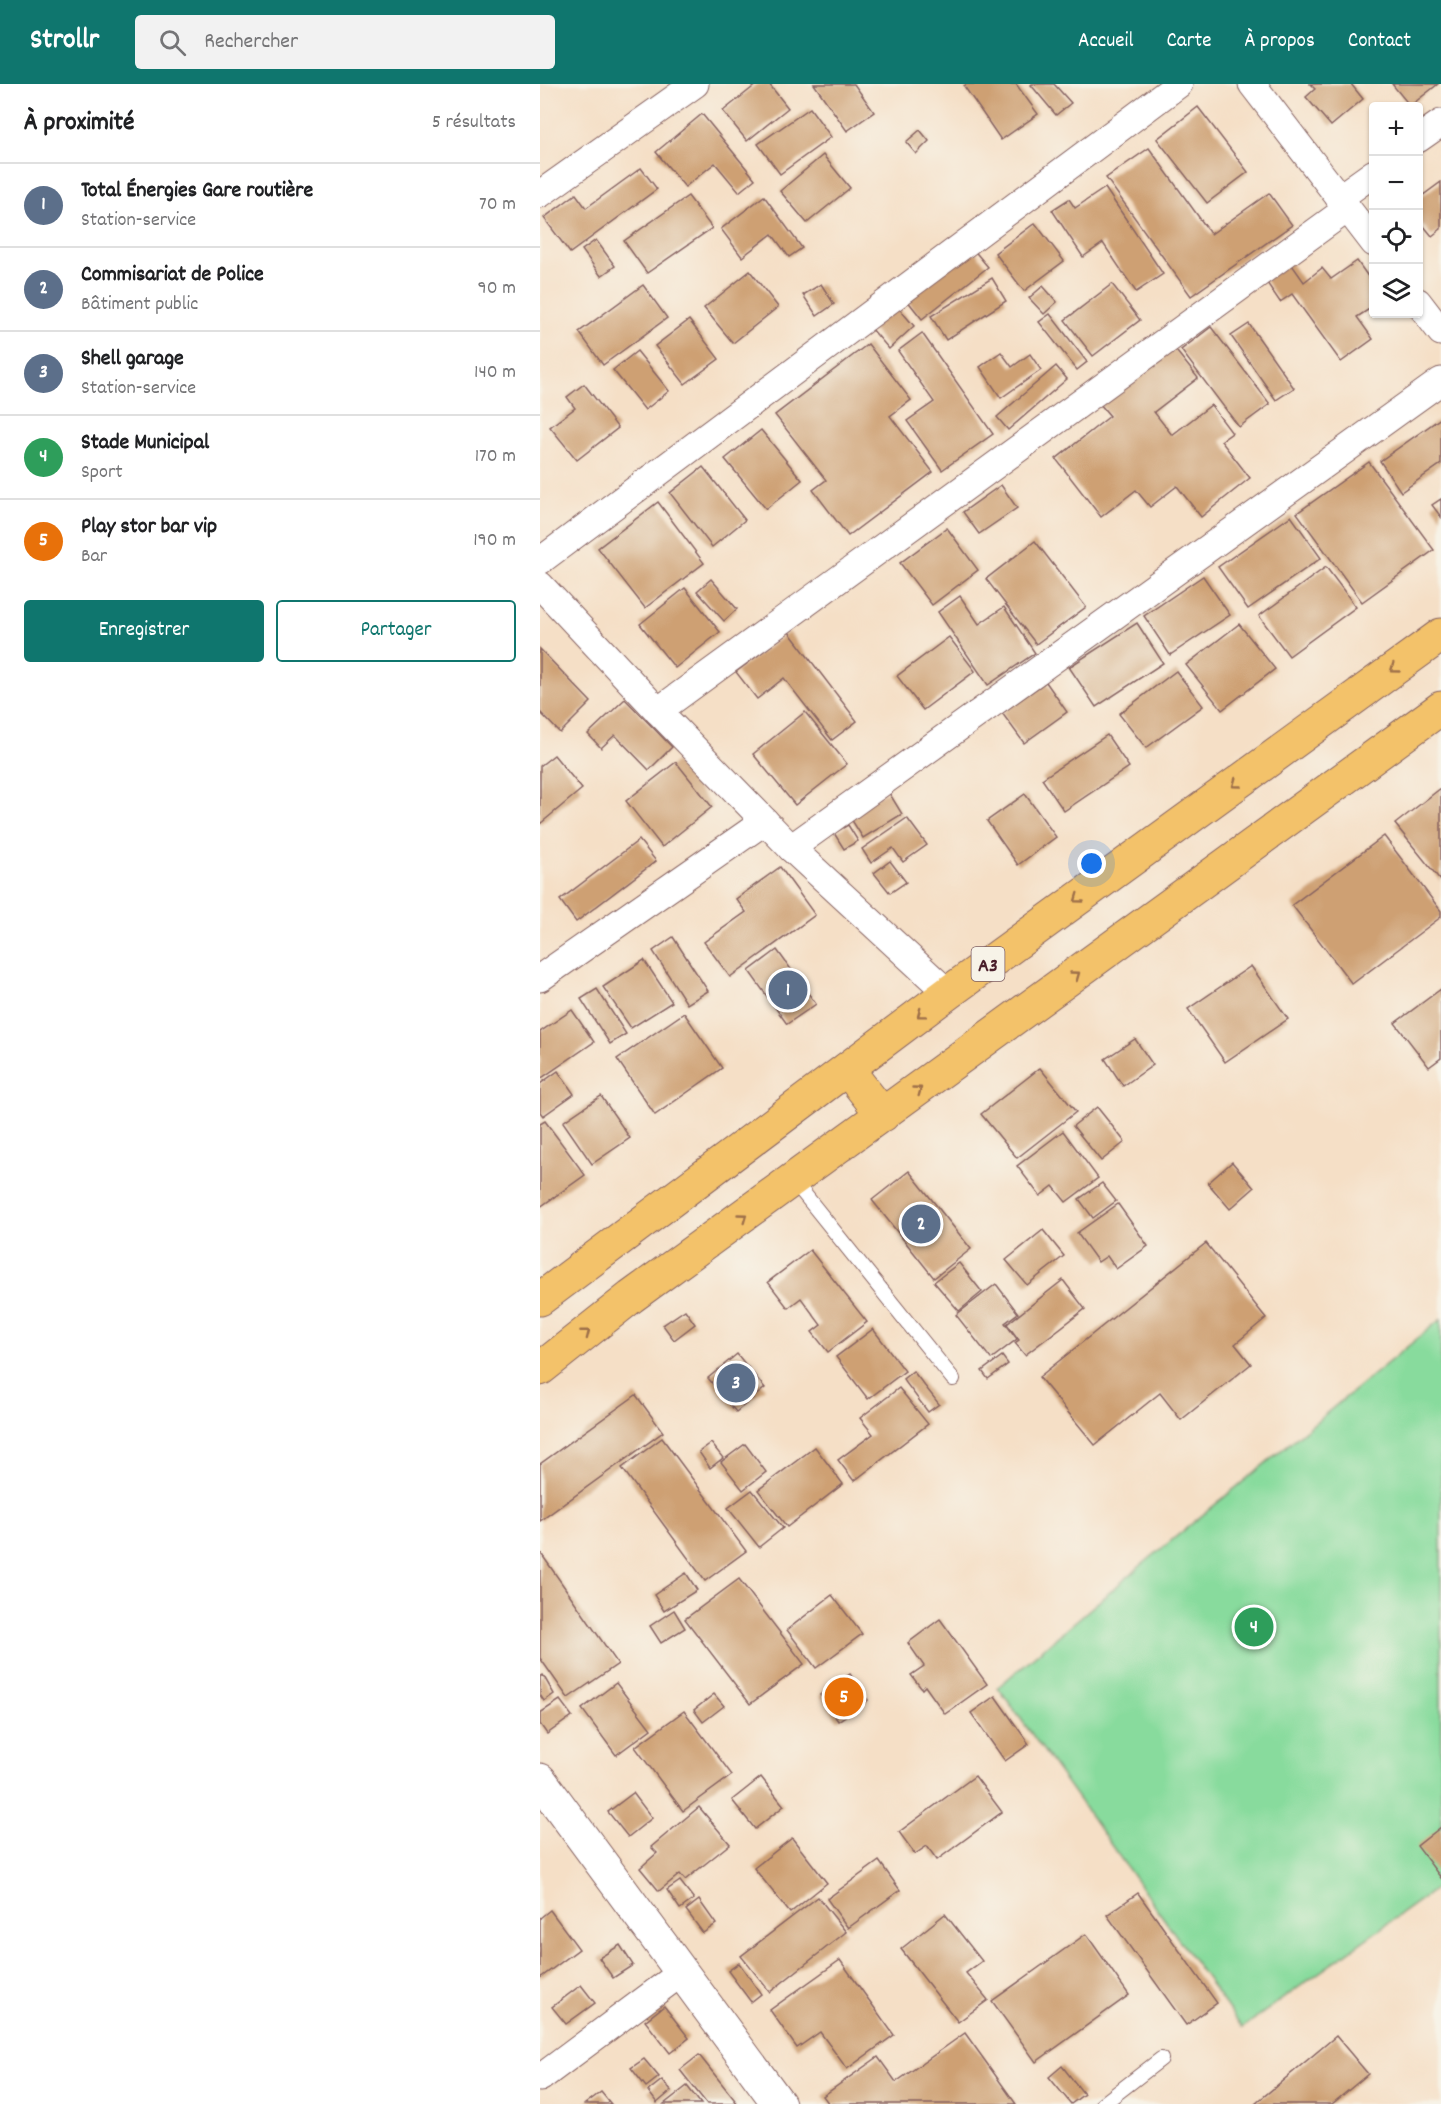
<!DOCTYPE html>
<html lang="fr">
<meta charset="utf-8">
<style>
:root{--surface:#fff;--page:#f2f2f2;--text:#202124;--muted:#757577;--line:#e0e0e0;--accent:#0f766e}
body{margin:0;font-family:Dekko,sans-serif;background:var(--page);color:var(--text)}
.controls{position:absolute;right:18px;top:18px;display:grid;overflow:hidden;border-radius:6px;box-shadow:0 2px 4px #0004}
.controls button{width:54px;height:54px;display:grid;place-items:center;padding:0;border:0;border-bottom:2px solid var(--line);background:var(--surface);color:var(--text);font:30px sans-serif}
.you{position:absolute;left:552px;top:780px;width:21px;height:21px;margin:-15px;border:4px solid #fff;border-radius:50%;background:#1a73e8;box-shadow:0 0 0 9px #1a73e833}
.badge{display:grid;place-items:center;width:39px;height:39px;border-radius:50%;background:var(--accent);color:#fff;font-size:20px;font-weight:700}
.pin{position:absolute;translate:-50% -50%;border:3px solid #fff;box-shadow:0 2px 6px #0006}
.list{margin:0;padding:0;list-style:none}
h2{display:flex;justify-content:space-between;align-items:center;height:78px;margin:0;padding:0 24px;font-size:26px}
h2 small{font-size:20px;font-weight:400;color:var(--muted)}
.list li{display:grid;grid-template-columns:39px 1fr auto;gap:18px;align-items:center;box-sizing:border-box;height:84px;padding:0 24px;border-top:2px solid var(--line)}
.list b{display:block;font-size:22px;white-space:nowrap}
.list p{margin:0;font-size:20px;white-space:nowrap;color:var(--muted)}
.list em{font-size:20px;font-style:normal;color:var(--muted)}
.actions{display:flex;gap:12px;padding:18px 24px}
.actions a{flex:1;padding:14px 0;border:2px solid var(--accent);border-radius:6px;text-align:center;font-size:21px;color:var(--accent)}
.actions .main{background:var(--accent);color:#fff}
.icon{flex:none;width:33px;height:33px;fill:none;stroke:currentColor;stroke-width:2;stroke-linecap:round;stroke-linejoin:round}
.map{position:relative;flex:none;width:901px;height:2020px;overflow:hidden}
header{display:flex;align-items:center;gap:36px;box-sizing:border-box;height:84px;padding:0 30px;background:var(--accent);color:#fff}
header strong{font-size:28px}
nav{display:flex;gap:33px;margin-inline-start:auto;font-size:21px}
.search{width:420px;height:54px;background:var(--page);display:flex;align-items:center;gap:15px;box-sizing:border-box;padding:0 21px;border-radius:6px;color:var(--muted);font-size:22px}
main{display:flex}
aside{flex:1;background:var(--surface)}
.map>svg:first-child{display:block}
.green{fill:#88db9d;stroke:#697d64;stroke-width:1.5}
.building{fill:#cea073}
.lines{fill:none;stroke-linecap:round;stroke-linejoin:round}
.service-casing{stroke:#866261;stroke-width:16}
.minor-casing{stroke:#866261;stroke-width:29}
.tertiary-casing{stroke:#866261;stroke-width:35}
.trunk-casing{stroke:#866261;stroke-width:35}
.service{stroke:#fff;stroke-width:14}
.minor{stroke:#fff;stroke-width:27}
.tertiary{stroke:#fff;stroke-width:33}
.trunk{stroke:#f3c26a;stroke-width:33}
.oneway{stroke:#9e704a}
.labels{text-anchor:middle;stroke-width:6;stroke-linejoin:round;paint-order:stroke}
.shield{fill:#f7f3e8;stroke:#7e5f64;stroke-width:1.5}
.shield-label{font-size:20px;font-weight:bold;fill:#4a1f2b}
</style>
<header>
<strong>Strollr</strong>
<div class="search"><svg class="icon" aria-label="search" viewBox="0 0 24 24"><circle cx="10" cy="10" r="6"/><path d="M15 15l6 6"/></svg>Rechercher</div>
<nav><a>Accueil</a><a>Carte</a><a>À propos</a><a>Contact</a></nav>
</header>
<main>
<aside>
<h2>À proximité<small>5 résultats</small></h2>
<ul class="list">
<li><span class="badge" style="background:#5c6f8a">1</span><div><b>Total Énergies Gare routière</b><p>Station-service</p></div><em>70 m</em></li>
<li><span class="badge" style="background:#5c6f8a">2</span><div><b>Commisariat de Police</b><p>Bâtiment public</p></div><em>90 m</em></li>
<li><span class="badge" style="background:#5c6f8a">3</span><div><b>Shell garage</b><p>Station-service</p></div><em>140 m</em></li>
<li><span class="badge" style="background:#2e9e5b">4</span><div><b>Stade Municipal</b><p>Sport</p></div><em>170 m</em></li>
<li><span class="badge" style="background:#e8710a">5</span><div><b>Play stor bar vip</b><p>Bar</p></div><em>190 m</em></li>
</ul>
<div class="actions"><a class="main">Enregistrer</a><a>Partager</a></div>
</aside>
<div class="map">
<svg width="901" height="2020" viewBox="0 0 901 2020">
<rect width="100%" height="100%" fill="#f7f3e8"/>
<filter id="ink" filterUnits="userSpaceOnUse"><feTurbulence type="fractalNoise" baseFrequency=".0167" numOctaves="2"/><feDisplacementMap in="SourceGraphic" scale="12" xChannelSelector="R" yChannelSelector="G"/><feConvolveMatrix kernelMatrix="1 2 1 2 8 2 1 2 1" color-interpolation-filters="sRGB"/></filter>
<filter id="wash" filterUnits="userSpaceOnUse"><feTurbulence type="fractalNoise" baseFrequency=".008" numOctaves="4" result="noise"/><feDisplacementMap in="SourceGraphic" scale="24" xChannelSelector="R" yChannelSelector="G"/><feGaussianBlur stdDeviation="1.35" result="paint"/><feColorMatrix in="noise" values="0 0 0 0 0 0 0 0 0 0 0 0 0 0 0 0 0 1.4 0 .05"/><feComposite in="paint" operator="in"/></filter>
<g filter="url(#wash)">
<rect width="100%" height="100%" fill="#f5dfc6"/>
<!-- green -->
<path class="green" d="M901 1235V1801L702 1944 458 1603 598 1484Z"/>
<g id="blocks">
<!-- building -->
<g class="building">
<path d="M217 0H229L248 24 207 57 183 27Z"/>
<path d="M274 0H314L334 28 307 47Z"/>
<path d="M427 0H476L498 30 461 56 424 2Z"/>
<path d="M492 0H514L531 19 516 31 491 1Z"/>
<path d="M770 0H811L823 15 791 42 766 13 775 5Z"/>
<path d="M852 0H898L870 22Z"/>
<path d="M658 23 708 88 667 119 617 55Z"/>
<path d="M270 24 291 53 240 90 218 60Z"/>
<path d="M162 30 215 95 199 108 175 79 145 103 116 68Z"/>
<path d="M380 46 389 57 376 70 366 58Z"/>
<path d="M609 64 671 150 729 109 752 141 651 212 566 94Z"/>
<path d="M283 71 310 104 267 139 240 107Z"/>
<path d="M101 84 117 105 30 169 4 134 36 110 46 124Z"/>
<path d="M901 98V145L892 152 878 135V115Z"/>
<path d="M565 104 623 190 596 208 563 159 543 173 512 126 529 115 535 124Z"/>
<path d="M148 112 172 144 107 189 84 157Z"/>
<path d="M224 112 262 164 249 173 232 150 202 173 181 145Z"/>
<path d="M495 139 524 177 484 207 455 169Z"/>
<path d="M56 156 75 182 61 192 42 166Z"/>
<path d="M432 164 448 183 382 235 367 216Z"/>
<path d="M817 177 834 201V222L817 233 833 255 801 278 752 210 740 218 725 196 750 178 764 198 782 184 791 195Z"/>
<path d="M210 187 238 223 193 259 164 224Z"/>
<path d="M452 194 466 217 406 256 391 232Z"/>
<path d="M281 200 294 220 277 232 263 211Z"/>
<path d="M572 200 600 236 553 272 525 236Z"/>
<path d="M103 201 127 234 63 281 39 248Z"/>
<path d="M503 202 517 218 504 230 489 214Z"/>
<path d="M356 221 374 242 349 265 331 244Z"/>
<path d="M510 230 547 278 537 286 499 238Z"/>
<path d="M149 236 179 275 145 300 115 262Z"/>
<path d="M709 240 754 304 736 316 691 252Z"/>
<path d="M671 243 730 320 699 343 641 266Z"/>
<path d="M382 249 453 350 402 386 367 337 394 318 358 267Z"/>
<path d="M328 260 371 316 350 332 393 388 308 452 273 406 286 396 235 331Z"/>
<path d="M633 263 658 294 614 328 632 351 671 321 692 349 681 357 710 394 661 433 637 402 610 423 596 406 561 433 516 375 570 332 560 320Z"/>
<path d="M97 267 129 307 105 326 73 286Z"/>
<path d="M461 268 472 283 490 270 501 286 461 314 440 283Z"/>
<path d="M516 282 527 295 468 346 457 333Z"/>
<path d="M44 300 78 344 37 376 10 343 35 324 27 313Z"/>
<path d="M901 334V380L861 408 840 377Z"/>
<path d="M221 346 262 396 226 425 185 375Z"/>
<path d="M829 378 894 466 822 518 757 429Z"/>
<path d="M163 383 205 436 172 463 130 409Z"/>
<path d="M461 401 477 424 439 450 423 428Z"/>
<path d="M901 415V433L892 421Z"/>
<path d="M118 418 164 479 105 524 58 464Z"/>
<path d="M751 432 781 474 708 525 678 483Z"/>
<path d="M407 444 438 486 392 521 360 479Z"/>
<path d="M495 457 546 523 496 560 446 495Z"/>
<path d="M786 483 816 523 749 572 719 532Z"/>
<path d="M663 492 690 531 630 571 604 532Z"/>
<path d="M171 495 197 525 184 537 157 507Z"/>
<path d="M145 504 180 548 135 584 100 540Z"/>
<path d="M420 512 439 540 464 523 495 569 448 601 398 528Z"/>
<path d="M597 539 623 579 556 623 529 583Z"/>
<path d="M699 540 735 585 682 626 646 581Z"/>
<path d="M249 548 317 637 292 656 244 594 217 615 196 588Z"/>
<path d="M409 553 435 587 383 626 357 592Z"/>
<path d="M0 565 51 618 20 649 0 628Z"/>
<path d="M636 587 663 622 606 664 579 630Z"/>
<path d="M506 598 527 628 484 659 462 629Z"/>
<path d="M85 615 132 663 109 686 75 651 61 664 48 650Z"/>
<path d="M265 628 307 680 255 721 213 670Z"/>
<path d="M567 651 589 683 524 727 502 695Z"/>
<path d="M14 671 42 705 0 740V682Z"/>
<path d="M136 678 172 723 122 763 86 717Z"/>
<path d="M901 704V797L855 740Z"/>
<path d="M348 707 362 730 323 754 308 730Z"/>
<path d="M485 710 516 753 478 781 447 737Z"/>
<path d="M367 734 387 761 363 778 353 764 331 779 322 765Z"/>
<path d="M308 741 318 757 304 765 294 749Z"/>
<path d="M844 752 901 827V833L812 900 752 821Z"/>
<path d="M99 756 116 777 36 838 20 816Z"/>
<path d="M350 777 366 798 350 809 334 789Z"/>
<path d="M240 783 275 831 190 893 164 858 206 828 196 815Z"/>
<path d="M133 853 168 907 147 920 113 867Z"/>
<path d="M237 866 276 920 247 940 209 887Z"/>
<path d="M104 876 132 918 91 944 63 903Z"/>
<path d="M711 882 748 935 685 978 648 925Z"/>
<path d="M57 905 86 950 70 960 41 915Z"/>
<path d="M901 905V974L889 983 855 939Z"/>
<path d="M32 926 54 958 0 995V948Z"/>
<path d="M144 929 182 984 115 1031 77 975Z"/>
<path d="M595 955 613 981 583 1002 565 975Z"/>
<path d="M500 984 536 1028 477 1074 441 1030Z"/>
<path d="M18 987 34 1010 3 1032 0 1028V1000Z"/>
<path d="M61 1012 90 1054 52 1080 23 1038Z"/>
<path d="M557 1023 585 1058 561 1077 533 1042Z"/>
<path d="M5 1037 45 1091 0 1123V1040Z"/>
<path d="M523 1047 558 1094 526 1118 513 1102 500 1112 477 1082Z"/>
<path d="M692 1078 714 1104 690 1125 668 1099Z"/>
<path d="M369 1087 431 1165 394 1194 332 1116Z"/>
<path d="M562 1099 576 1117 553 1134 539 1115Z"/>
<path d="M578 1120 608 1162 576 1185 567 1172 558 1178 537 1149Z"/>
<path d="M503 1146 524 1172 487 1201 466 1176Z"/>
<path d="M666 1159 726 1234 695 1260 711 1280 641 1336 620 1309 555 1361 499 1293Z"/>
<path d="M270 1166 327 1238 288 1268 272 1248 281 1241 261 1214 248 1224 228 1198Z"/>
<path d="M419 1179 442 1208 419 1227 394 1198Z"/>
<path d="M523 1196 545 1225 485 1271 475 1259 479 1256 467 1240Z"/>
<path d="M456 1200 478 1229 465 1239 477 1255 451 1275 416 1231Z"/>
<path d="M145 1226 155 1240 134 1256 123 1241Z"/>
<path d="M333 1245 365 1287 328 1315 296 1273Z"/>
<path d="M197 1270 225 1304 196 1328 168 1294Z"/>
<path d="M462 1272 468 1280 448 1295 442 1287Z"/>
<path d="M373 1287 399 1320 388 1328 363 1295Z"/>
<path d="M359 1304 388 1340 314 1397 298 1376 333 1350 320 1334Z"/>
<path d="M96 1311 123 1348 0 1437V1380Z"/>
<path d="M122 1354 206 1467 165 1497 82 1384Z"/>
<path d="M171 1359 183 1374 170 1384 159 1368Z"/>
<path d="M205 1360 226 1388 203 1406 181 1378Z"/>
<path d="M275 1363 303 1400 247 1443 218 1406Z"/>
<path d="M212 1406 243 1444 219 1463 188 1424Z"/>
<path d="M0 1468 78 1580 28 1614 0 1574Z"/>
<path d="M146 1489 157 1506 124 1527 114 1511Z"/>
<path d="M199 1495 264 1580 210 1620 145 1535Z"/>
<path d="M292 1511 322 1550 276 1584 247 1546Z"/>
<path d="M134 1526 145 1544 121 1559 110 1542Z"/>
<path d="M400 1535 447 1600 405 1630 385 1602 382 1605 371 1591 384 1582 368 1559Z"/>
<path d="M310 1590 328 1616 298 1637 280 1611Z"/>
<path d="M3 1591 14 1610 4 1617 0 1611V1593Z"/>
<path d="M76 1599 111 1645 76 1671 42 1625Z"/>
<path d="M174 1610 184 1622 163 1638 154 1626Z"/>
<path d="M455 1612 489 1660 465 1677 431 1629Z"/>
<path d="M20 1616 32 1632 7 1650 0 1640V1629Z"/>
<path d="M144 1627 192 1691 143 1727 95 1663Z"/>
<path d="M435 1692 462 1728 397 1776 387 1762 375 1770 359 1748Z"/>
<path d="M221 1693 244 1722 215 1745 192 1716Z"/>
<path d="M93 1709 112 1734 88 1753 68 1728Z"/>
<path d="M159 1723 190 1760 145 1796 140 1790 119 1807 100 1784 117 1769 111 1763Z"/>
<path d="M901 1743V1794L877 1762Z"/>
<path d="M252 1754 287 1799 250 1829 214 1784Z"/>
<path d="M339 1777 360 1806 308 1844 287 1815Z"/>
<path d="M140 1797 154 1815 140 1825 127 1806Z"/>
<path d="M598 1809 677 1919 646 1941 567 1831Z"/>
<path d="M278 1813 306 1848 230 1908 201 1872Z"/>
<path d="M159 1816 176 1840 163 1849 146 1826Z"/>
<path d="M10 1826 39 1865 0 1894V1834Z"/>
<path d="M405 1830 442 1877 426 1889 448 1916 418 1938 361 1865Z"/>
<path d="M546 1850 589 1911 496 1978 452 1917Z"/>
<path d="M80 1861 93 1881 73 1894 59 1874Z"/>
<path d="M300 1876 354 1951 307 1985 280 1948 257 1964 230 1926Z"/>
<path d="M199 1879 221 1910 211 1918 188 1887Z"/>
<path d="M41 1901 55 1919 26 1940 12 1923Z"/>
<path d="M124 1922 149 1954 130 1969 105 1937Z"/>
<path d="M425 1949 476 2020H289L283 2012 338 1973 356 1998Z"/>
<path d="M796 1952 828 1990 792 2020H715Z"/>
<path d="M159 1971 198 2020H167L140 1986Z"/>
<path d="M104 1975 119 1993 106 2003 91 1984Z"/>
<path d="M522 1982 544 2010 531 2020 509 1993Z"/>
<path d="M122 1996 131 2007 117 2019 108 2007Z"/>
<path d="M147 2002 161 2020H124Z"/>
<path d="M61 2008 71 2020H45Z"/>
</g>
</g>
</g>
<g filter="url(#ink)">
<use href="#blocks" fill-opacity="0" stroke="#866261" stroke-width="1.5"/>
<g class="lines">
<defs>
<g id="service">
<path d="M253 1096 413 1295"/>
<path d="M563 2020 621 1975"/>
</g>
<g id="minor">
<path d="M712 0 834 159"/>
<path d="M878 55 901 39"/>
<path d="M0 110 155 0"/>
<path d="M799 114 834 89"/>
<path d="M878 218 901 248"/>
<path d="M0 477 639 0"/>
<path d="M0 501 118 627 251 764 408 909"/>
<path d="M118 627 807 125"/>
<path d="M251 764 901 297"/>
<path d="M0 894 225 737"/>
<path d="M0 1994 141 1889"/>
</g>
<path id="tertiary" d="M0 1696 239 2020"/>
<g id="trunk">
<path d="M307 985 343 1031"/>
<path d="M0 1215 408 909 901 551"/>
<path d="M0 1285 91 1213 901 624"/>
</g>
</defs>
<!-- service casing -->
<use href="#service" class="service-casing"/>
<!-- minor casing -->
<use href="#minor" class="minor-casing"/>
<!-- tertiary casing -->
<use href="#tertiary" class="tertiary-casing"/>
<!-- trunk casing -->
<use href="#trunk" class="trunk-casing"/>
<!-- service -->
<use href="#service" class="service"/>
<!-- minor -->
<use href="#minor" class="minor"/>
<!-- tertiary -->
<use href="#tertiary" class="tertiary"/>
<!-- trunk -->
<use href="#trunk" class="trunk"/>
</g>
<!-- one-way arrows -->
<defs><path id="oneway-chevron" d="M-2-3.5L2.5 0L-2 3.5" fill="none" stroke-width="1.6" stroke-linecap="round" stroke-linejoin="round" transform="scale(1.5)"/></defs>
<g class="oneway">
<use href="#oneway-chevron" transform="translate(854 585) rotate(144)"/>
<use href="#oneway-chevron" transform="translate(696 700) rotate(144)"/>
<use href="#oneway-chevron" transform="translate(538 815) rotate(144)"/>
<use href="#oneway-chevron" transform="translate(536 891) rotate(-36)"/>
<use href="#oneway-chevron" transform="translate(381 930) rotate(143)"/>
<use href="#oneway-chevron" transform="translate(378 1006) rotate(-36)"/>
<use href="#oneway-chevron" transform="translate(203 1133) rotate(-36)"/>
<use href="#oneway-chevron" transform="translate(46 1249) rotate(-38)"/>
</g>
</g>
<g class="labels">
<!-- shield labels -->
<rect class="shield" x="431.5" y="863" width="33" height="34" rx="4.5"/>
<g class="shield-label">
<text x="448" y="887">A3</text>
</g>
</g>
</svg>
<div class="controls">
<button>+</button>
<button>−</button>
<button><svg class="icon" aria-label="locate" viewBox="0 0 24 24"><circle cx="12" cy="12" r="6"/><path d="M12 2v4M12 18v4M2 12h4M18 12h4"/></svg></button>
<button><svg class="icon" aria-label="layers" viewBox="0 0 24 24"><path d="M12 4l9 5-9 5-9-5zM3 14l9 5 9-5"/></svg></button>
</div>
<div class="you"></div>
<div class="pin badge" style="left:248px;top:906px;background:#5c6f8a">1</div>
<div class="pin badge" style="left:381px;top:1140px;background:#5c6f8a">2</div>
<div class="pin badge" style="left:196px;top:1299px;background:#5c6f8a">3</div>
<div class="pin badge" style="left:714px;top:1543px;background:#2e9e5b">4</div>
<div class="pin badge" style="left:304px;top:1613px;background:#e8710a">5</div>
</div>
</main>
